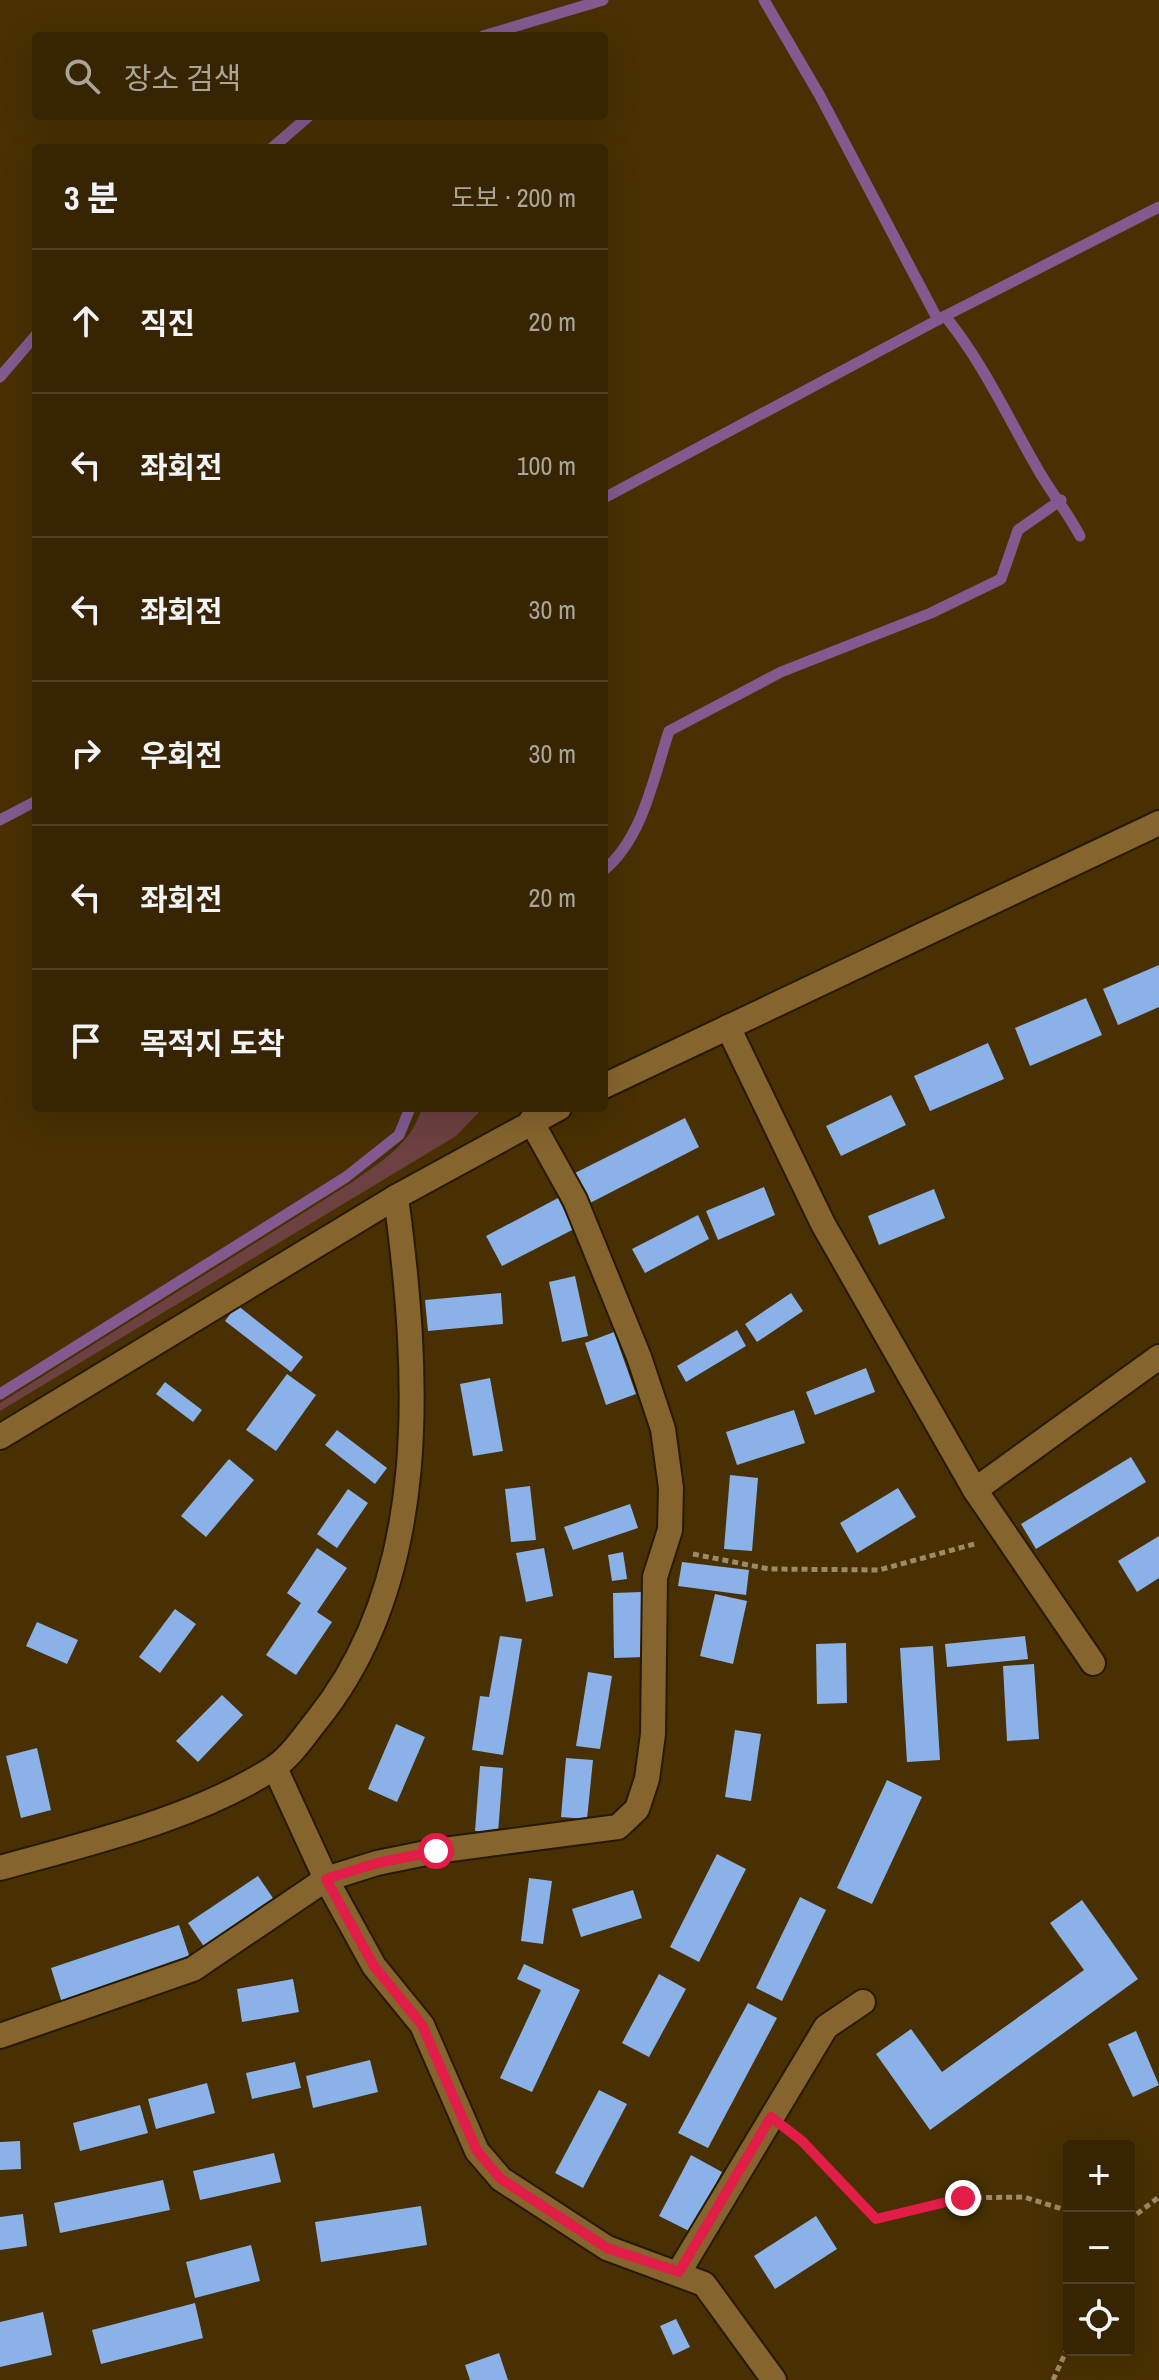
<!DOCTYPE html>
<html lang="ko">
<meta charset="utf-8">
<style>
:root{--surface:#362402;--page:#413011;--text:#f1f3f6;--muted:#aaa499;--line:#504124}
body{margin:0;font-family:"Archivo Narrow","Noto Sans KR",sans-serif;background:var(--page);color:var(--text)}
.controls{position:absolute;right:24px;bottom:24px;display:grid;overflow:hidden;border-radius:8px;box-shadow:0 8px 32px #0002}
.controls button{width:72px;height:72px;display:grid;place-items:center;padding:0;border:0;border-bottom:2px solid var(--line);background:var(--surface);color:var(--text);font:40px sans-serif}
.stop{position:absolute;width:24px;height:24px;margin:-18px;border:6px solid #e11d48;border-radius:50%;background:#fff}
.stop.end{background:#e11d48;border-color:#fff;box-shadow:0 2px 8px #0008}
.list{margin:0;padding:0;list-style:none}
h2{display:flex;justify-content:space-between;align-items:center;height:104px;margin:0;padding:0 32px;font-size:34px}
h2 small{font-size:26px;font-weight:400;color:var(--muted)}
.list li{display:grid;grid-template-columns:52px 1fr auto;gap:24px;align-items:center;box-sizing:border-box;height:144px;padding:0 32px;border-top:2px solid var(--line)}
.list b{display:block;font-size:30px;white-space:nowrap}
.list em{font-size:26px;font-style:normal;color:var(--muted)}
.icon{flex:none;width:44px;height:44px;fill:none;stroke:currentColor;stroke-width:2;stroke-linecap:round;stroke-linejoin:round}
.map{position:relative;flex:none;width:1159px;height:2380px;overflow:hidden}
.search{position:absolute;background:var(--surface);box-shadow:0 8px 32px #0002;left:32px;top:32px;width:576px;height:88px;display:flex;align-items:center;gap:20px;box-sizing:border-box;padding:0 28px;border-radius:8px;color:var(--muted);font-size:30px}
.panel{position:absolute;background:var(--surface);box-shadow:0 8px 32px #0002;left:32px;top:144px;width:576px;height:968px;border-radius:8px}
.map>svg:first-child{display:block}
.green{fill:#6d4041}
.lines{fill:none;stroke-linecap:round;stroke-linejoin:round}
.stream{stroke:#825a8f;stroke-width:11}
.building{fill:#8bb1e9}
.minor-casing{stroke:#291900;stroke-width:28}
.path{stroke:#9f8966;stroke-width:5;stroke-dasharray:6 4;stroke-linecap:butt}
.minor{stroke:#85642e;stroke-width:24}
.route{stroke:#e11d48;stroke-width:10}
</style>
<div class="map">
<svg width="1159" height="2380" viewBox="0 0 1159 2380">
<rect width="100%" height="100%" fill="#483002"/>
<!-- green -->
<path class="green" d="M422 1108H483L456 1136 0 1411V1403L354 1181C383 1160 411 1144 422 1108Z"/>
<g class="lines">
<!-- stream -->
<g class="stream">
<path d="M764 0 820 96 938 320"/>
<path d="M483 36 603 0"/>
<path d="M272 148 309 116"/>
<path d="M945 316C984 364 1009 420 1040 473 1053 495 1068 513 1080 536"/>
<path d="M0 377 36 335"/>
<path d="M604 498 945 316 1159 207"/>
<path d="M0 820 36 801"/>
<path d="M604 870C643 838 654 776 669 731L781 672 931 613 1001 579 1018 530 1061 500"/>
<path d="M0 1394 346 1177 399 1135 410 1108"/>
</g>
</g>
<!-- building -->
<g class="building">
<path d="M1159 965V1007L1118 1025 1103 989Z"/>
<path d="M1086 998 1102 1035 1030 1066 1015 1028Z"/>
<path d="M988 1043 1004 1079 930 1111 914 1076Z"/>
<path d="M891 1095 906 1125 841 1156 826 1126Z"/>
<path d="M685 1118 699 1147 590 1203 575 1173Z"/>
<path d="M764 1187 775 1215 718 1240 706 1211Z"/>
<path d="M934 1189 945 1218 879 1245 868 1216Z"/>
<path d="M558 1198 574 1229 502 1266 486 1236Z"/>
<path d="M698 1215 709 1239 645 1273 632 1249Z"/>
<path d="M575 1276 588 1336 562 1342 549 1282Z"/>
<path d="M501 1293 503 1324 428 1331 425 1300Z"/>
<path d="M791 1293 803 1311 757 1342 745 1324Z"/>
<path d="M237 1305 303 1357 291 1372 225 1321Z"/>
<path d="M737 1330 746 1346 686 1382 677 1366Z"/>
<path d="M614 1332 636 1394 606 1405 585 1343Z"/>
<path d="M866 1368 875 1392 815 1415 806 1392Z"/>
<path d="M287 1374 316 1395 276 1451 246 1430Z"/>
<path d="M490 1378 503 1451 473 1456 460 1384Z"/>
<path d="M165 1382 202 1410 193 1422 156 1394Z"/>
<path d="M794 1410 805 1443 737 1465 726 1432Z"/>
<path d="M337 1430 387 1468 375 1484 325 1445Z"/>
<path d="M1131 1457 1146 1482 1036 1549 1021 1524Z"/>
<path d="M229 1459 254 1480 206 1537 181 1516Z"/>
<path d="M730 1475 758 1478 752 1551 724 1549Z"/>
<path d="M530 1486 536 1540 511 1542 505 1489Z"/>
<path d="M898 1488 916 1517 857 1553 840 1523Z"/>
<path d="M348 1489 368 1503 337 1548 317 1534Z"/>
<path d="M630 1504 638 1528 573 1550 564 1527Z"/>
<path d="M1159 1536V1578L1137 1592 1118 1561Z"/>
<path d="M317 1548 347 1568 317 1612 332 1622 296 1675 266 1655 301 1603 287 1593Z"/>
<path d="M544 1548 553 1596 526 1602 516 1553Z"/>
<path d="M623 1552 627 1579 612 1581 608 1555Z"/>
<path d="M682 1562 749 1570 746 1595 678 1586Z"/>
<path d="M642 1592 644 1657 614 1658 613 1593Z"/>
<path d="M715 1594 747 1601 733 1664 700 1656Z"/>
<path d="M175 1609 196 1624 160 1673 139 1657Z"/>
<path d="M37 1622 78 1640 67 1664 26 1646Z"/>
<path d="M500 1636 522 1639 503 1755 472 1750 480 1696 489 1697Z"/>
<path d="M1025 1636 1028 1659 947 1667 945 1644Z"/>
<path d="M846 1643 847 1703 817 1704 816 1644Z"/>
<path d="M933 1646 940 1760 907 1762 900 1648Z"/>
<path d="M1034 1664 1039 1739 1007 1741 1003 1666Z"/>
<path d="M588 1672 612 1676 600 1749 576 1746Z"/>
<path d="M222 1695 243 1715 198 1762 176 1741Z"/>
<path d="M396 1724 425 1737 397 1802 368 1789Z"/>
<path d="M735 1730 761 1734 751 1801 725 1797Z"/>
<path d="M37 1748 51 1810 21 1818 6 1756Z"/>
<path d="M566 1758 593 1760 587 1819 561 1817Z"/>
<path d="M480 1766 503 1768 498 1833 475 1831Z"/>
<path d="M887 1780 922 1797 872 1904 837 1888Z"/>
<path d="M717 1854 746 1869 699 1962 670 1947Z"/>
<path d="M258 1876 275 1901 205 1948 188 1923Z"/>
<path d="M529 1878 552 1881 543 1944 521 1941Z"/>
<path d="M633 1890 642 1918 581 1937 572 1909Z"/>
<path d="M800 1897 826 1910 782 2001 756 1988Z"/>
<path d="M1082 1900 1138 1979 930 2130 876 2054 911 2029 942 2072 1084 1970 1050 1923Z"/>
<path d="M179 1925 191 1961 62 2003 51 1968Z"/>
<path d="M524 1964 580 1990 532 2092 500 2078 541 1990 517 1979Z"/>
<path d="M659 1974 686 1989 649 2057 622 2043Z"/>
<path d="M293 1979 299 2012 242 2022 237 1989Z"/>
<path d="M748 2003 777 2018 708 2148 678 2133Z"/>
<path d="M1136 2031 1159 2085 1133 2097 1108 2044Z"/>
<path d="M370 2060 378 2092 313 2108 306 2076Z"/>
<path d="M295 2062 301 2088 252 2099 246 2073Z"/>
<path d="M207 2083 215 2113 156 2129 148 2099Z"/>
<path d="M599 2090 627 2104 583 2188 555 2173Z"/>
<path d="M140 2105 148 2133 80 2151 73 2123Z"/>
<path d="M20 2141 21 2169 0 2170V2142Z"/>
<path d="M274 2153 281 2182 200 2200 193 2171Z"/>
<path d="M691 2155 722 2172 691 2232 659 2216Z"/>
<path d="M163 2180 170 2210 60 2233 54 2203Z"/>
<path d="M421 2206 427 2245 321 2262 315 2222Z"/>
<path d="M23 2214 27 2246 0 2250V2217Z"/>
<path d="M816 2216 837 2249 775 2289 754 2256Z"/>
<path d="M251 2245 260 2281 195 2298 186 2262Z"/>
<path d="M195 2303 203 2338 101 2364 92 2330Z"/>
<path d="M43 2312 52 2355 0 2367V2322Z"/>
<path d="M676 2319 690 2347 673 2355 660 2326Z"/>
<path d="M499 2353 508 2380H470L465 2365Z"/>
</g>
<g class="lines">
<defs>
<g id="minor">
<path d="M728 1027 823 1224 975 1490 1093 1663"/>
<path d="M604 1086 1159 823"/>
<path d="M0 1437 396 1197 559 1108"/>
<path d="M975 1490 1159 1357"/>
<path d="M275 1768 326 1879 374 1966 422 2025 477 2151 501 2179 607 2248 704 2284 774 2380"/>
<path d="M0 1868C89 1843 194 1819 272 1769 290 1758 304 1736 317 1720 433 1576 419 1370 396 1197"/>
<path d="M0 2036 193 1969 326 1879 377 1863 436 1851 618 1827 637 1809 647 1779 653 1734 655 1577 670 1530 671 1488 663 1429 639 1357 575 1200 531 1121"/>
<path d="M679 2272 826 2027 863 2002"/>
</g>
</defs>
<!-- minor casing -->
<use href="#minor" class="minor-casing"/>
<!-- path -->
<g class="path">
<path d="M693 1554 769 1569 879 1570 978 1543"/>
<path d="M794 2135 876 2219 963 2198 1024 2197 1069 2211"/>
<path d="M1129 2220 1159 2197"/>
<path d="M1053 2380 1069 2345"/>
</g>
<!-- minor -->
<use href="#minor" class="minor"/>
</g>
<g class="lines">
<!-- route -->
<path class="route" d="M436 1851 377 1863 326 1879 374 1966 422 2025 477 2151 501 2179 607 2248 679 2272 771 2117 802 2141 876 2219 963 2198"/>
</g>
</svg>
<div class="controls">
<button>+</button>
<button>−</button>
<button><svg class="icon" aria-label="locate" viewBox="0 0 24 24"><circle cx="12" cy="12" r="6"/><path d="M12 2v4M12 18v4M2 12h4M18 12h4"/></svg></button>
</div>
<div class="stop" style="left:436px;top:1851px"></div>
<div class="stop end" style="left:963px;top:2198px"></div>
<div class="search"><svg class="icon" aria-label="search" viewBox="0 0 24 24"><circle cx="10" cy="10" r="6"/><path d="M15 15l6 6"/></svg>장소 검색</div>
<section class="panel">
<h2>3 분<small>도보 · 200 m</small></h2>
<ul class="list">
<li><svg class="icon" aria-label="ahead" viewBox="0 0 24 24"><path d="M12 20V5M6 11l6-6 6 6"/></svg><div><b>직진</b></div><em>20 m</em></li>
<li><svg class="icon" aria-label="left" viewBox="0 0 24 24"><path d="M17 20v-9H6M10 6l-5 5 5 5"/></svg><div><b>좌회전</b></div><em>100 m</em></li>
<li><svg class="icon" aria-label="left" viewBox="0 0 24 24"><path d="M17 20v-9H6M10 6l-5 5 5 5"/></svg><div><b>좌회전</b></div><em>30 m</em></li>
<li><svg class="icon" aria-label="right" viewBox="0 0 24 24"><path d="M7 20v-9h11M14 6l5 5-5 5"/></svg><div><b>우회전</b></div><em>30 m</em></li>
<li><svg class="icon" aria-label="left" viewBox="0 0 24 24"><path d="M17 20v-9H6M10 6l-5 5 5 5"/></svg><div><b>좌회전</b></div><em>20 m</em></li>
<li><svg class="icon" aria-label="arrive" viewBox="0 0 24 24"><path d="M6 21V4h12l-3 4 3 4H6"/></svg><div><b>목적지 도착</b></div></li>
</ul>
</section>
</div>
